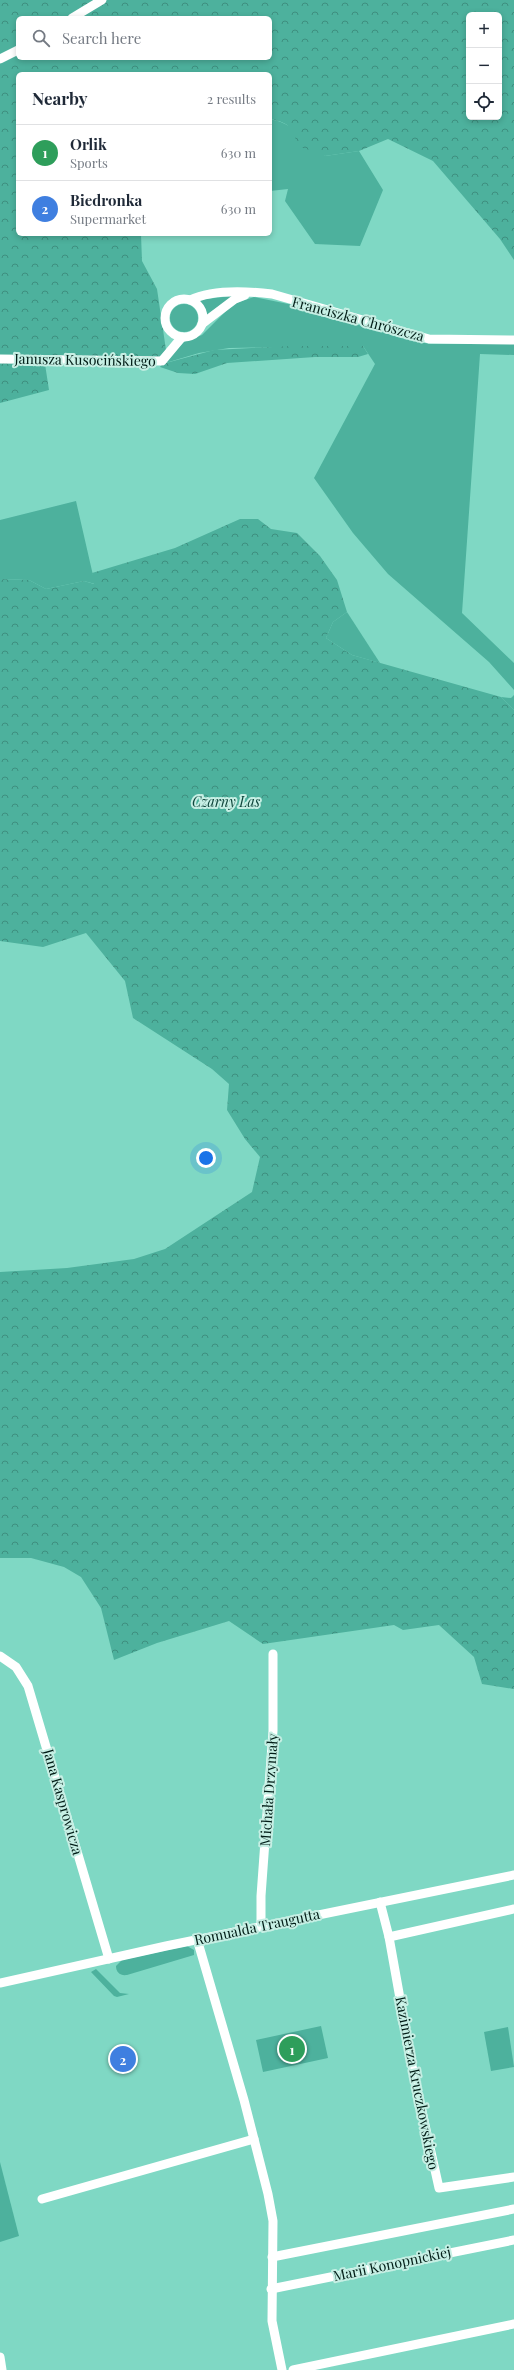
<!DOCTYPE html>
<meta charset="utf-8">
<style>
:root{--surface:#fff;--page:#f2f2f3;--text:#1f2937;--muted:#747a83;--line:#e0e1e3;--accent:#be3572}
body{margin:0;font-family:"Playfair Display",serif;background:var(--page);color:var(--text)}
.controls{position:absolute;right:12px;top:12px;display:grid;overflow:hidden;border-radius:6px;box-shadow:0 2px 6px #0003}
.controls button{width:36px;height:36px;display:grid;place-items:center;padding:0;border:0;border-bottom:1px solid var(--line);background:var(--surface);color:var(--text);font:20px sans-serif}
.you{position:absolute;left:206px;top:1158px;width:14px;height:14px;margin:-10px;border:3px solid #fff;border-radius:50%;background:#1a73e8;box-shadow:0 0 0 6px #1a73e833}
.badge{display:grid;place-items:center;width:26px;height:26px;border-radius:50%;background:var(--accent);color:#fff;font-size:13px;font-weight:700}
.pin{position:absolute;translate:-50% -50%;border:2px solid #fff;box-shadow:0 1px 4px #0006}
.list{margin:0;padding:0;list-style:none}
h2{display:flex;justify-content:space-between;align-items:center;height:52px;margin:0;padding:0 16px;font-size:17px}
h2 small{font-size:13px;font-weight:400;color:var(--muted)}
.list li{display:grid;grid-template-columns:26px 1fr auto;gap:12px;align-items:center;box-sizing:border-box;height:56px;padding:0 16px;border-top:1px solid var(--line)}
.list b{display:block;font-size:15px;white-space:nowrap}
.list p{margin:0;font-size:13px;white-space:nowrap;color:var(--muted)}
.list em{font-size:13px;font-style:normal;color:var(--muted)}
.icon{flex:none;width:22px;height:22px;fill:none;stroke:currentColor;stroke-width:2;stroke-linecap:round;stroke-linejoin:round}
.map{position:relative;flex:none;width:514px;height:2370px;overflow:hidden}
.search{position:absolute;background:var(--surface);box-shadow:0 2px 6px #0003;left:16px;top:16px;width:256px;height:44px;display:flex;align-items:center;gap:10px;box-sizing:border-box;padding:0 14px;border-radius:6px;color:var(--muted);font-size:15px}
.panel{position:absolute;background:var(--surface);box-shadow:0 2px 6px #0003;left:16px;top:72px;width:256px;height:164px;border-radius:6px}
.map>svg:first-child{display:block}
.green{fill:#4db19d}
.forest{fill:url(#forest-crowns);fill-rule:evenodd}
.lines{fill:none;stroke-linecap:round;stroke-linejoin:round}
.minor{stroke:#fff;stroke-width:9}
.labels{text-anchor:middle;stroke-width:4;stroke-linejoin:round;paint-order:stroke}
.street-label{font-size:14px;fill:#011c16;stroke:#c6efe4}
.park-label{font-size:14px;font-style:italic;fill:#0f453b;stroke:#c6efe4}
</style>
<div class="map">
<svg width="514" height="2370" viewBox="0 0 514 2370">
<defs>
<pattern id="forest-crowns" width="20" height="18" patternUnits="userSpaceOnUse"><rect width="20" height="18" fill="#4db19d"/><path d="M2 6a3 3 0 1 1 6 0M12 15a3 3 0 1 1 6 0" fill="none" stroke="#3e8f7f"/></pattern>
</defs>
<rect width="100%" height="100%" fill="#7fd8c4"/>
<!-- green -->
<g class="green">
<path d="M270 119C292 123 309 141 325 156L359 151 383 190 360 246 315 244 285 201 288 189 270 191Z"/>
<path d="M231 296 232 297 206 315 198 300Z"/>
<path d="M254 297 298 306 404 339 430 344H514V355L480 354 462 613 514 663V690L489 662 388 574 353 533 314 478 375 364 363 346 229 348 199 353 162 364 184 342 202 335 233 304Z"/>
<circle cx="184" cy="318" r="14"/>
<path d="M76 501 95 584 84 581 46 589 29 580 0 579V520Z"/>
<path d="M347 612 380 663 352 655 326 638 333 622Z"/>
<path d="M514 695V710L501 697 511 698Z"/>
<path d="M187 1946 194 1950V1955L127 1975C120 1976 116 1972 116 1966L122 1960Z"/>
<path d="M96 1969 120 1993 129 1994 117 1997 114 1996 91 1972Z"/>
<path d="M321 2026 328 2058 263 2072 256 2040Z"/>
<path d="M508 2027 514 2067 491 2071 484 2032Z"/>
<path d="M0 2162 19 2236 0 2242Z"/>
</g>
<!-- forest -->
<g class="forest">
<path d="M0 0H514V260L500 239 433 161 388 139 359 151 325 156 298 146C292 127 290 123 270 119V74H18V234H141L142 261 157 289 166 350 158 358 45 364 49 390 0 403ZM469 15H499V117H469ZM18 18H270V58H18Z"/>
<path d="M290 346H363L368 354 358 357H315L227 363 195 374 178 373 160 367 162 364 214 350Z"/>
<path d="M240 519H258L271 529 297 533 320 556 337 580 347 612 333 622 326 638 352 655 501 697 514 710V1689L482 1684 474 1657 439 1625 403 1630 394 1625 263 1644 229 1621 157 1643 114 1660 101 1608 81 1577 64 1567 31 1558H0V1272L67 1268 134 1259 165 1249 252 1192 260 1157 245 1139 227 1110 229 1084 212 1069 133 1018 125 981 86 933 43 947 0 941V579L29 580 46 589 84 581 94 584 92 573 175 548Z"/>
</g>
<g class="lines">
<!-- minor -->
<g class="minor">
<path d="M72 18 102 0"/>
<path d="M0 59 18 50"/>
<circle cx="184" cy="318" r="19"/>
<path d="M190 300C213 289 247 291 272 294L429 339 514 340"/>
<path d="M202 324 235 299 245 295"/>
<path d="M0 359 162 361 182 337"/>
<path d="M0 1656 16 1667 28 1686 109 1959"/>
<path d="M380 1902 389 1937 413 2071 439 2188 514 2177"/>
<path d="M261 1926V1896L273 1731V1654"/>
<path d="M389 1937 514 1909"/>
<path d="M197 1939 244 2100 268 2194 273 2221 272 2321 282 2370"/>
<path d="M0 1983 166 1946 514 1875"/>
<path d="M42 2199 254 2139"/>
<path d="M272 2257 514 2209"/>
<path d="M271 2289 514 2240"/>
<path d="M0 2357 2 2370"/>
<path d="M293 2370 514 2324"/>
</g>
</g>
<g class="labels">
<!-- street labels -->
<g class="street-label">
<text transform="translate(358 319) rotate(15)" y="5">Franciszka Chrószcza</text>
<text transform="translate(85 360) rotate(1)" y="5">Janusza Kusocińskiego</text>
<text transform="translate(269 1790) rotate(-86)" y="5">Michała Drzymały</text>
<text transform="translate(63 1802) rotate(74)" y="5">Jana Kasprowicza</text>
<text transform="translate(257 1927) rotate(-12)" y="5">Romualda Traugutta</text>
<text transform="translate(417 2083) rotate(79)" y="5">Kazimierza Kruczkowskiego</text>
<text transform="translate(392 2264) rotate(-12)" y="5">Marii Konopnickiej</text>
</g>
<!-- park labels -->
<g class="park-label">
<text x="226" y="807">Czarny Las</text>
</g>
</g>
</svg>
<div class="controls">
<button>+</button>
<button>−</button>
<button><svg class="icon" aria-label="locate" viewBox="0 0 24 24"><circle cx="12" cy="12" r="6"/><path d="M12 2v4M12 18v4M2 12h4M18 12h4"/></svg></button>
</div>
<div class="you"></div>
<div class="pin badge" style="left:292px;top:2049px;background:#2e9e5b">1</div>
<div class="pin badge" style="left:123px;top:2059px;background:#3f7fe0">2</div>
<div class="search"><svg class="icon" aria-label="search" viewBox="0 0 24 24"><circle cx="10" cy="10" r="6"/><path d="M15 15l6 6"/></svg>Search here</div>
<section class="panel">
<h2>Nearby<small>2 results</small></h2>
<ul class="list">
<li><span class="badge" style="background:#2e9e5b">1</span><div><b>Orlik</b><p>Sports</p></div><em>630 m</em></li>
<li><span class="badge" style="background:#3f7fe0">2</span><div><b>Biedronka</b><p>Supermarket</p></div><em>630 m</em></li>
</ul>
</section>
</div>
